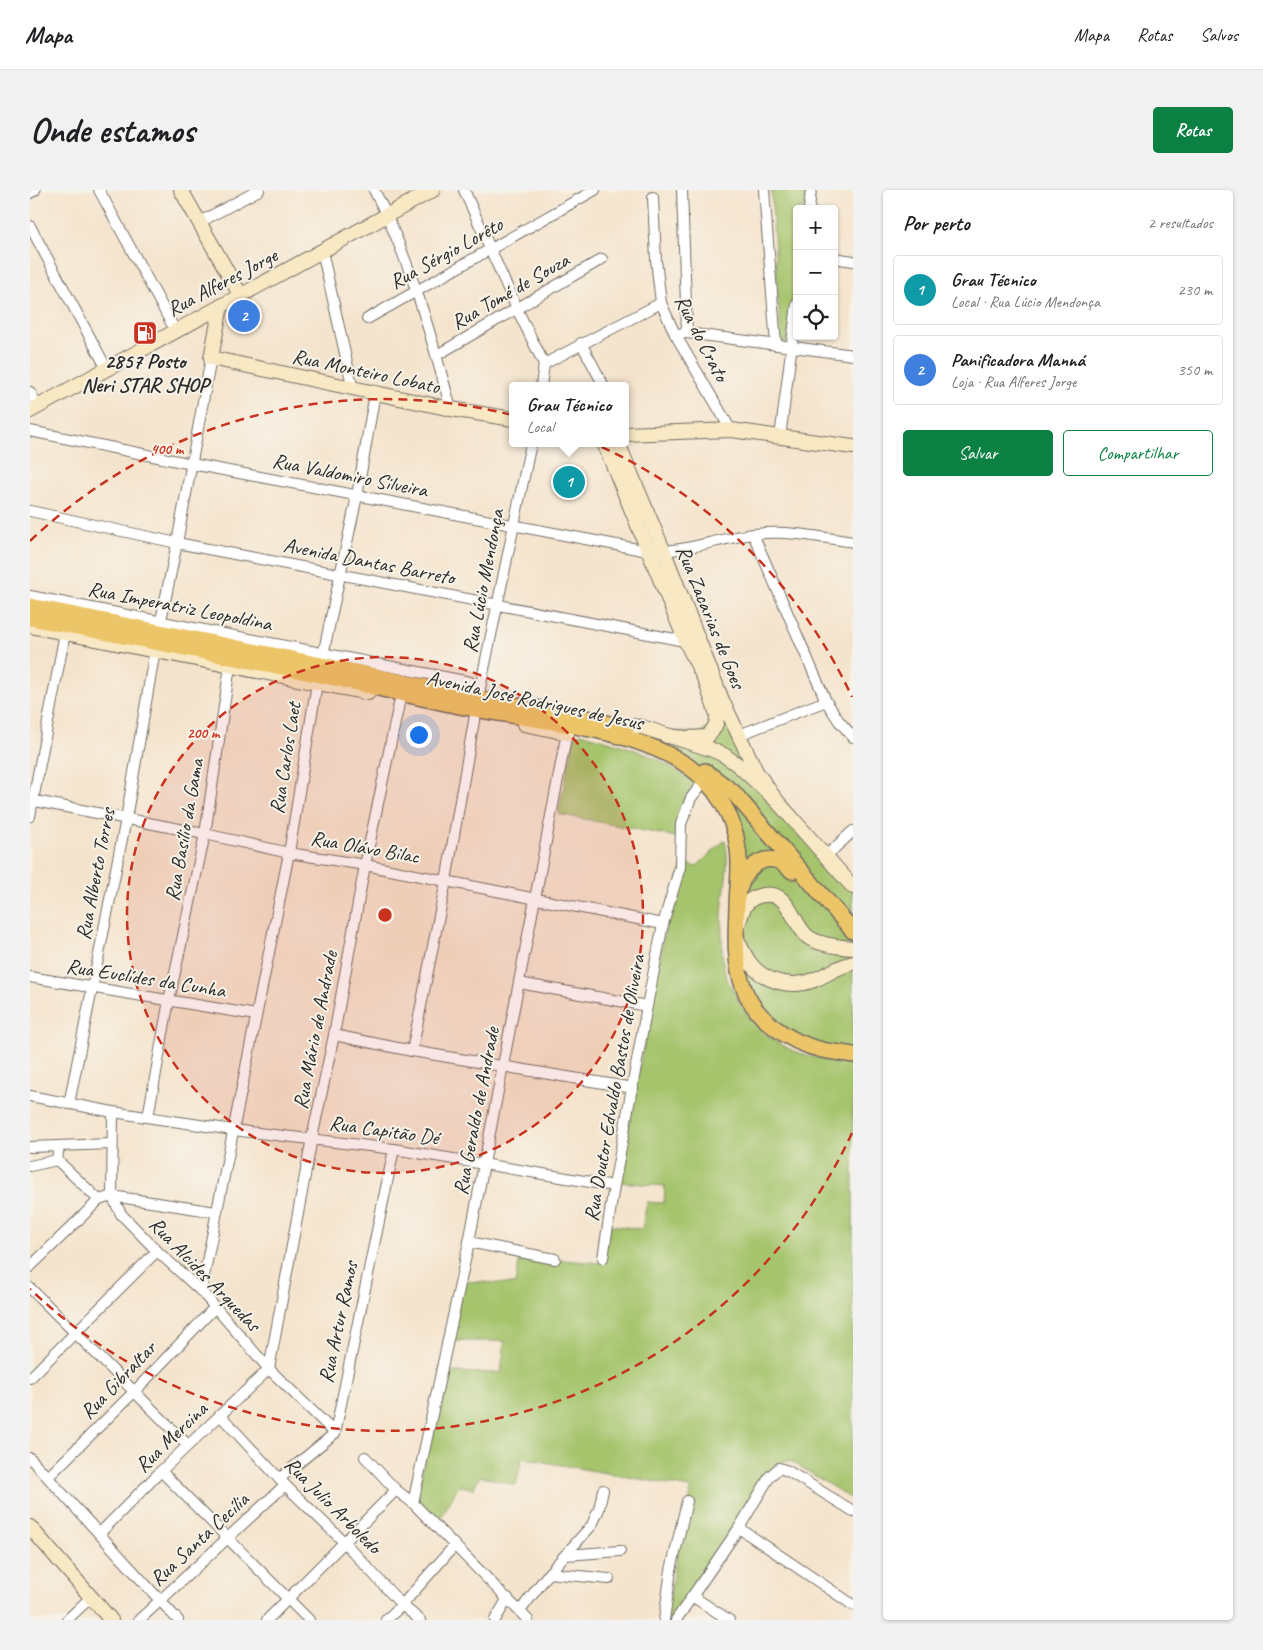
<!DOCTYPE html>
<html lang="pt">
<meta charset="utf-8">
<style>
:root{--surface:#fff;--page:#f2f2f2;--text:#202124;--muted:#757577;--line:#e0e0e0;--accent:#0b8043}
body{margin:0;font-family:Caveat,sans-serif;background:var(--page);color:var(--text)}
.controls{position:absolute;right:15px;top:15px;display:grid;overflow:hidden;border-radius:5px;box-shadow:0 1px 4px #0004}
.controls button{width:45px;height:45px;display:grid;place-items:center;padding:0;border:0;border-bottom:1px solid var(--line);background:var(--surface);color:var(--text);font:25px sans-serif}
.you{position:absolute;left:388px;top:544px;width:18px;height:18px;margin:-12px;border:4px solid #fff;border-radius:50%;background:#1a73e8;box-shadow:0 0 0 8px #1a73e833}
.badge{display:grid;place-items:center;width:32px;height:32px;border-radius:50%;background:var(--accent);color:#fff;font-size:16px;font-weight:700}
.pin{position:absolute;translate:-50% -50%;border:2px solid #fff;box-shadow:0 1px 5px #0006}
.popup{position:absolute;left:479px;top:192px;width:120px;height:65px;box-sizing:border-box;display:grid;place-content:center;border-radius:5px;background:var(--surface);filter:drop-shadow(0 1px 4px #0005);font-size:16px;white-space:nowrap;color:var(--muted)}
.popup b{font-size:19px;color:var(--text)}
.popup::after{content:'';position:absolute;left:50%;top:100%;margin-left:-10px;border:10px solid transparent;border-top-color:var(--surface)}
.list{margin:0;padding:0;list-style:none}
h2{display:flex;justify-content:space-between;align-items:center;height:65px;margin:0;padding:0 20px;font-size:21px}
h2 small{font-size:16px;font-weight:400;color:var(--muted)}
.list li{display:grid;grid-template-columns:32px 1fr auto;gap:15px;align-items:center;box-sizing:border-box;height:70px;margin:0 10px 10px;padding:0 10px;border:1px solid var(--line);border-radius:5px}
.list b{display:block;font-size:19px;white-space:nowrap}
.list p{margin:0;font-size:16px;white-space:nowrap;color:var(--muted)}
.list em{font-size:16px;font-style:normal;color:var(--muted)}
.actions{display:flex;gap:10px;padding:15px 20px}
.actions a{flex:1;padding:11px 0;border:1px solid var(--accent);border-radius:5px;text-align:center;font-size:18px;color:var(--accent)}
.actions .main{background:var(--accent);color:#fff}
.icon{flex:none;width:28px;height:28px;fill:none;stroke:currentColor;stroke-width:2;stroke-linecap:round;stroke-linejoin:round}
.map{position:relative;flex:none;width:823px;height:1430px;overflow:hidden;border-radius:5px}
header{display:flex;align-items:center;gap:30px;box-sizing:border-box;height:70px;padding:0 25px;background:var(--surface);border-bottom:1px solid var(--line)}
header strong{font-size:24px}
nav{display:flex;gap:28px;margin-inline-start:auto;font-size:18px}
.intro{display:flex;align-items:center;justify-content:space-between;box-sizing:border-box;height:120px;padding:0 30px}
h1{margin:0;font-size:35px}
.button{padding:12px 22px;border-radius:5px;background:var(--accent);color:#fff;font-size:18px;font-weight:700}
main{display:flex;gap:30px;padding:0 30px}
aside{flex:1;background:var(--surface);border-radius:5px;box-shadow:0 1px 4px #0004}
.map>svg:first-child{display:block}
.green{fill:#a5c46c;stroke:#68784c}
.lines{fill:none;stroke-linecap:round;stroke-linejoin:round}
.street-casing{stroke:#726c64;stroke-width:12}
.secondary-casing{stroke:#726c64;stroke-width:16}
.primary-casing{stroke:#726c64;stroke-width:18}
.street{stroke:#fff;stroke-width:10}
.secondary{stroke:#f8e8c3;stroke-width:14}
.primary{stroke:#edc569;stroke-width:15}
.ring{fill:none;stroke:#c8321e;stroke-width:2.5;stroke-dasharray:9 6}
.labels{text-anchor:middle;stroke-width:4;stroke-linejoin:round;paint-order:stroke}
.street-label{font-size:21px;fill:#2b2b2b;stroke:#f7f3e8}
.poi-label{font-size:21px;font-weight:bold;fill:#2b2b2b;stroke:#f7f3e8}
.centre{fill:#c8321e;stroke:#f7f3e8;stroke-width:2.5}
.ring-label{font-size:15px;text-anchor:middle;font-weight:bold;fill:#c8321e;stroke:#f7f3e8;stroke-width:4;stroke-linejoin:round;paint-order:stroke}
</style>
<header>
<strong>Mapa</strong>
<nav><a>Mapa</a><a>Rotas</a><a>Salvos</a></nav>
</header>
<div class="intro"><h1>Onde estamos</h1><a class="button">Rotas</a></div>
<main>
<div class="map">
<svg width="823" height="1430" viewBox="0 0 823 1430">
<rect width="100%" height="100%" fill="#f7f3e8"/>
<filter id="ink" filterUnits="userSpaceOnUse"><feTurbulence type="fractalNoise" baseFrequency=".02" numOctaves="2"/><feDisplacementMap in="SourceGraphic" scale="10" xChannelSelector="R" yChannelSelector="G"/><feConvolveMatrix kernelMatrix="1 2 1 2 8 2 1 2 1" color-interpolation-filters="sRGB"/></filter>
<filter id="wash" filterUnits="userSpaceOnUse"><feTurbulence type="fractalNoise" baseFrequency=".0096" numOctaves="4" result="noise"/><feDisplacementMap in="SourceGraphic" scale="20" xChannelSelector="R" yChannelSelector="G"/><feGaussianBlur stdDeviation="1.12" result="paint"/><feColorMatrix in="noise" values="0 0 0 0 0 0 0 0 0 0 0 0 0 0 0 0 0 1.4 0 .05"/><feComposite in="paint" operator="in"/></filter>
<g filter="url(#wash)">
<rect width="100%" height="100%" fill="#f5e4cd"/>
<!-- green -->
<g class="green">
<path d="M741 0H776L774 19H767V73L757 151 751 152Z"/>
<path d="M587 253 717 564 823 697V865L753 844 713 796 707 708 698 619 651 573 649 562 640 555 584 535 669 544 684 534Z"/>
<path d="M551 543C592 555 631 565 664 593 652 610 649 627 646 647L528 624 545 545Z"/>
<path d="M695 650C701 676 693 699 692 726 692 745 691 764 695 783 697 791 703 799 707 807 731 856 772 868 823 874V1301L822 1309 761 1271H753L745 1276 644 1430H636L644 1380 660 1312V1298L492 1268 486 1295 450 1286 443 1299 429 1295 407 1335 385 1313 414 1182 471 1183 475 1151H421L434 1091 485 1094 490 1067 572 1073 580 1035 612 1039 617 1012 634 1013 635 996 588 992 636 735 653 672 666 677Z"/>
</g>
</g>
<g filter="url(#ink)">
<g class="lines">
<defs>
<g id="street">
<path d="M69 0 145 140"/>
<path d="M344 0C380 68 401 145 421 219"/>
<path d="M434 0 487 119 514 174"/>
<path d="M652 0 657 143"/>
<path d="M734 0 746 155"/>
<path d="M0 3 5 0"/>
<path d="M623 7 626 70 631 113 645 144 701 240"/>
<path d="M779 19 781 0"/>
<path d="M170 32 229 0"/>
<path d="M0 36 77 179"/>
<path d="M292 61 323 199"/>
<path d="M804 68 823 71"/>
<path d="M337 129 565 0"/>
<path d="M645 144 657 143 823 165"/>
<path d="M551 153 574 196"/>
<path d="M407 165 572 69"/>
<path d="M514 174 631 113"/>
<path d="M511 196 514 174"/>
<path d="M0 202 8 217"/>
<path d="M0 241 162 274 618 361C654 363 689 348 724 344 757 340 791 347 823 352"/>
<path d="M750 248 767 114"/>
<path d="M0 321 147 353 660 452"/>
<path d="M723 344 796 511 809 531 823 547"/>
<path d="M0 406 440 492"/>
<path d="M130 435 147 353 181 168"/>
<path d="M709 545 796 511"/>
<path d="M0 610 175 644 259 663 335 675 633 734"/>
<path d="M0 626 35 443"/>
<path d="M795 667 823 641"/>
<path d="M0 787 226 825"/>
<path d="M489 793 617 816"/>
<path d="M304 845 382 861 603 898"/>
<path d="M382 861 416 691 448 508 501 253"/>
<path d="M0 906 83 922 203 940 364 959 584 996"/>
<path d="M39 914 96 629 125 460"/>
<path d="M83 922 82 1006 91 1024 127 1061 171 1101 239 1179 305 1243"/>
<path d="M118 927 139 810 175 644 200 476"/>
<path d="M29 956 27 970 69 1010"/>
<path d="M0 957 81 954"/>
<path d="M0 976 27 970"/>
<path d="M439 1052 525 1069"/>
<path d="M573 1068 584 996 617 816 633 734 650 677 651 634 661 608 675 590"/>
<path d="M0 1077 69 1010 82 1006 186 1022"/>
<path d="M0 1098 158 1255"/>
<path d="M171 1101 259 663 287 493 327 306 345 203"/>
<path d="M0 1188 127 1061"/>
<path d="M190 1225 255 1295 314 1352 372 1415 390 1430"/>
<path d="M335 1267 366 1300 383 1313 498 1430"/>
<path d="M0 1268 148 1430"/>
<path d="M131 1281 279 1430"/>
<path d="M18 1287 105 1201 184 1118"/>
<path d="M249 1289 305 1243 364 959"/>
<path d="M383 1313 439 1052 538 537"/>
<path d="M709 1338 823 1415"/>
<path d="M70 1343 131 1281 239 1179 282 948 304 845 335 675 370 509"/>
<path d="M536 1365 590 1361"/>
<path d="M519 1383 579 1389"/>
<path d="M662 1406 699 1430"/>
<path d="M490 1421 519 1383 562 1335 569 1319 573 1300"/>
<path d="M37 1430 61 1407"/>
<path d="M109 1430 255 1295"/>
<path d="M237 1430 366 1300"/>
<path d="M356 1430 372 1415 425 1355"/>
<path d="M465 1430 478 1408"/>
<path d="M634 1430 641 1380 657 1311"/>
<path d="M646 1430 709 1338 740 1286 749 1278 758 1281 823 1321"/>
</g>
<g id="secondary">
<path d="M151 0 211 106"/>
<path d="M191 116 181 168 421 219 483 229"/>
<path d="M0 221 403 0"/>
<path d="M595 244 701 240 823 257"/>
<path d="M574 253 656 452 676 492 687 525C688 534 683 541 677 547L656 548 637 546"/>
<path d="M588 253 634 362 692 510 726 581 746 610"/>
<path d="M0 436 338 503"/>
<path d="M494 534 537 543"/>
<path d="M585 535 612 537 680 559 694 565 708 575 746 610 823 697"/>
<path d="M709 732C713 719 715 710 729 706 760 697 761 733 778 747 789 755 809 757 823 758"/>
<path d="M707 749C711 757 714 765 720 773 734 792 762 799 784 790 797 785 808 776 823 773"/>
<path d="M0 1337 81 1430"/>
</g>
<g id="primary">
<path d="M0 416C146 445 292 474 437 506 490 518 544 521 596 539"/>
<path d="M0 428C97 447 194 465 290 485 342 496 393 509 445 519 512 532 600 537 658 576 686 596 704 625 708 659 711 678 707 698 707 717 706 742 704 772 713 796 724 829 759 852 792 860 802 862 813 863 823 865"/>
<path d="M675 581 703 602 823 741"/>
<path d="M710 697C714 682 728 667 745 670 751 671 757 677 762 681"/>
</g>
</defs>
<!-- street casing -->
<use href="#street" class="street-casing"/>
<!-- secondary casing -->
<use href="#secondary" class="secondary-casing"/>
<!-- primary casing -->
<use href="#primary" class="primary-casing"/>
<!-- street -->
<use href="#street" class="street"/>
<!-- secondary -->
<use href="#secondary" class="secondary"/>
<!-- primary -->
<use href="#primary" class="primary"/>
</g>
</g>
<!-- distance rings -->
<circle cx="355" cy="725" r="258" fill="#c8321e" fill-opacity=".12"/>
<g class="ring">
<circle cx="355" cy="725" r="258"/>
<path d="M822 943A515 515 0 0 1 0 1099M0 351A515 515 0 0 1 822 507"/>
</g>
<!-- icons -->
<defs>
<symbol id="fuel-square" viewBox="-11 -11 22 22"><rect x="-9" y="-9" width="18" height="18" rx="4" fill="#c8321e" stroke="#f7f3e8"/><path d="M-5.5-6h7V0h2V4h1.3V-2.5L3-4.5l.8-.8L6-3V5H2.5V1h-1V6h-7ZM-4.2-4.7v3.2H.2V-4.7Z" fill="#fff"/></symbol>
</defs>
<g fill-rule="evenodd">
<use href="#fuel-square" x="101" y="129" width="28" height="28"/>
</g>
<g class="labels">
<!-- street labels -->
<g class="street-label">
<text transform="translate(416 63) rotate(-29)" y="7">Rua Sérgio Lorêto</text>
<text transform="translate(192 92) rotate(-28)" y="7">Rua Alferes Jorge</text>
<text transform="translate(480 101) rotate(-30)" y="7">Rua Tomé de Souza</text>
<text transform="translate(672 148) rotate(63)" y="7">Rua do Crato</text>
<text transform="translate(336 181) rotate(12)" y="7">Rua Monteiro Lobato</text>
<text transform="translate(320 285) rotate(11)" y="7">Rua Valdomiro Silveira</text>
<text transform="translate(339 371) rotate(11)" y="7">Avenida Dantas Barreto</text>
<text transform="translate(453 391) rotate(-79)" y="7">Rua Lúcio Mendonça</text>
<text transform="translate(150 416) rotate(11)" y="7">Rua Imperatriz Leopoldina</text>
<text transform="translate(681 427) rotate(68)" y="7">Rua Zacarias de Goes</text>
<text transform="translate(505 510) rotate(12)" y="7">Avenida José Rodrigues de Jesus</text>
<text transform="translate(255 568) rotate(-81)" y="7">Rua Carlos Laet</text>
<text transform="translate(154 640) rotate(-80)" y="7">Rua Basílio da Gama</text>
<text transform="translate(335 657) rotate(10)" y="7">Rua Olávo Bilac</text>
<text transform="translate(65 684) rotate(-79)" y="7">Rua Alberto Torres</text>
<text transform="translate(116 788) rotate(9)" y="7">Rua Euclídes da Cunha</text>
<text transform="translate(285 840) rotate(-79)" y="7">Rua Mário de Andrade</text>
<text transform="translate(584 898) rotate(-80)" y="7">Rua Doutor Edvaldo Bastos de Oliveira</text>
<text transform="translate(446 921) rotate(-79)" y="7">Rua Geraldo de Andrade</text>
<text transform="translate(354 940) rotate(8)" y="7">Rua Capitão Dé</text>
<text transform="translate(175 1084) rotate(46)" y="7">Rua Alcides Arquedas</text>
<text transform="translate(308 1132) rotate(-78)" y="7">Rua Artur Ramos</text>
<text transform="translate(88 1190) rotate(-46)" y="7">Rua Gibraltar</text>
<text transform="translate(141 1247) rotate(-44)" y="7">Rua Mercina</text>
<text transform="translate(303 1315) rotate(45)" y="7">Rua Julio Arboledo</text>
<text transform="translate(169 1349) rotate(-43)" y="7">Rua Santa Cecília</text>
</g>
<!-- poi labels -->
<g class="poi-label">
<text x="115" y="178">2857 Posto<tspan x="115" dy="24">Neri STAR SHOP</tspan></text>
</g>
</g>
<circle cx="355" cy="725" r="8" class="centre"/>
<g class="ring-label">
<text x="137" y="264">400 m</text>
<text x="173" y="548">200 m</text>
</g>
</svg>
<div class="controls">
<button>+</button>
<button>−</button>
<button><svg class="icon" aria-label="locate" viewBox="0 0 24 24"><circle cx="12" cy="12" r="6"/><path d="M12 2v4M12 18v4M2 12h4M18 12h4"/></svg></button>
</div>
<div class="you"></div>
<div class="pin badge" style="left:539px;top:292px;background:#0f9aa8">1</div>
<div class="popup"><b>Grau Técnico</b>Local</div>
<div class="pin badge" style="left:214px;top:126px;background:#3f7fe0">2</div>
</div>
<aside>
<h2>Por perto<small>2 resultados</small></h2>
<ul class="list">
<li><span class="badge" style="background:#0f9aa8">1</span><div><b>Grau Técnico</b><p>Local · Rua Lúcio Mendonça</p></div><em>230 m</em></li>
<li><span class="badge" style="background:#3f7fe0">2</span><div><b>Panificadora Manná</b><p>Loja · Rua Alferes Jorge</p></div><em>350 m</em></li>
</ul>
<div class="actions"><a class="main">Salvar</a><a>Compartilhar</a></div>
</aside>
</main>
